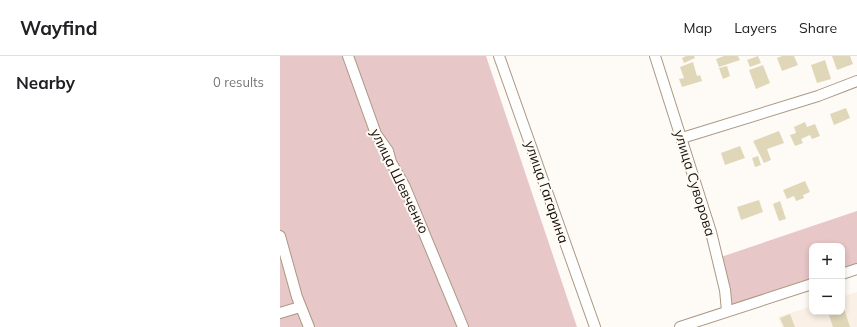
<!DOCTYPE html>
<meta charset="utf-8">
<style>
:root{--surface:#fff;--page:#f2f2f2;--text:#202124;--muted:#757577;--line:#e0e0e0}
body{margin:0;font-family:Mulish,sans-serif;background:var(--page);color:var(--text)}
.controls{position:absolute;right:12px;bottom:12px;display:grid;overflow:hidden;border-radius:8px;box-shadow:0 2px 6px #0003}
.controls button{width:36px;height:36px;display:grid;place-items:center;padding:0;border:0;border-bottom:1px solid var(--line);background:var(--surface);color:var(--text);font:20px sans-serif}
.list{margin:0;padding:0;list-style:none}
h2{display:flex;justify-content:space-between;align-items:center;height:52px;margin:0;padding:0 16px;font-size:17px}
h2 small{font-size:13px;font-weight:400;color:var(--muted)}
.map{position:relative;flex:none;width:577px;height:271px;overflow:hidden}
header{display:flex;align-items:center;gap:24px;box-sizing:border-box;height:56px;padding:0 20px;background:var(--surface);border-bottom:1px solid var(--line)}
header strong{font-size:19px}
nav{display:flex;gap:22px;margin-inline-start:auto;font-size:14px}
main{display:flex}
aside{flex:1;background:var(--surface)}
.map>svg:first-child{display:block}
.built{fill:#fbf0e5}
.green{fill:#e7c7c8}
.building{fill:#e0d7b9}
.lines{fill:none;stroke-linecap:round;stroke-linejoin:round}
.minor-casing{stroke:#ac9885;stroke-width:12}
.minor{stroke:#fff;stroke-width:10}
.labels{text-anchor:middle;stroke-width:4;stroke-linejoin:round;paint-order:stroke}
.street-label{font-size:14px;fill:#150e07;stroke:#fefaf5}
</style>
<header>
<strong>Wayfind</strong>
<nav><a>Map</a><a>Layers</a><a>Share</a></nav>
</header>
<main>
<aside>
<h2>Nearby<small>0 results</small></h2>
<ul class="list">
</ul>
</aside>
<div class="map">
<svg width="577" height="271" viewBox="0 0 577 271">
<rect width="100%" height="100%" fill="#fefaf5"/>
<!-- built -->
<path class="built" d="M577 236V271H502L498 261 532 250V256H562V241Z"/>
<!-- green -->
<g class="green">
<path d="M0 0H206L297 271H0Z"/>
<path d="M577 155V213L562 218V190H532V228L447 255 438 202Z"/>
</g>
<!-- building -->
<g class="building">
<path d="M406 0H414L415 2 404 7 402 2Z"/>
<path d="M444 0H458L460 4 439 11 436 3Z"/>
<path d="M478 0 481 7 470 11 467 4Z"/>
<path d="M502 0H514L518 9 502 15 497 2Z"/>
<path d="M552 0H570L573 8 557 14Z"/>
<path d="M545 4 551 23 537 27 531 9Z"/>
<path d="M413 6 417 20 420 19 422 25 402 31 399 23 404 22 400 11Z"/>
<path d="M483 9 490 27 476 33 469 14Z"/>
<path d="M447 10 450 20 443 23 439 12Z"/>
<path d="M566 52 570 62 554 69 550 58Z"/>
<path d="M525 66 527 71 535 68 540 80 532 83 530 79 521 83 523 87 515 90 510 79 516 77 514 71Z"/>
<path d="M499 75 504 87 487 93 491 104 484 107 473 85Z"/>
<path d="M460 90 465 102 445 109 441 97Z"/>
<path d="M478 100 481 109 475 111 472 102Z"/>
<path d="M525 125 530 136 523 139 524 142 516 145 514 140 507 143 503 134Z"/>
<path d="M479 144 483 156 461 164 457 151Z"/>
<path d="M500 145 506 163 499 165 493 148Z"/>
<path d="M563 249 570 271H553L548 256H562Z"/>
<path d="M510 258 515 271H504L500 262Z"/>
</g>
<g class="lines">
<defs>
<g id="minor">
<path d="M68 0 96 78 108 95 111 106 125 131 183 271"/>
<path d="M219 0 315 271"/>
<path d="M375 0 431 176 445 234 447 255"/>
<path d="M402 82 538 40 577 25"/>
<path d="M0 180 17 241 29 271"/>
<path d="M562 218 577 213"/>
<path d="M0 257 20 251"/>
<path d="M400 271 532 228"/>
</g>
</defs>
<!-- minor casing -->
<use href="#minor" class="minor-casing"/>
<!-- minor -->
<use href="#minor" class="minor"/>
</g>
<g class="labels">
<!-- street labels -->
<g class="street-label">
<text transform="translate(120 125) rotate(64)" y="5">улица Шевченко</text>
<text transform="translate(415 127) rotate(73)" y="5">улица Суворова</text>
<text transform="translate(267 136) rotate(71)" y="5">улица Гагарина</text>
</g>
</g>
</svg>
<div class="controls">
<button>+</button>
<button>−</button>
</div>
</div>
</main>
